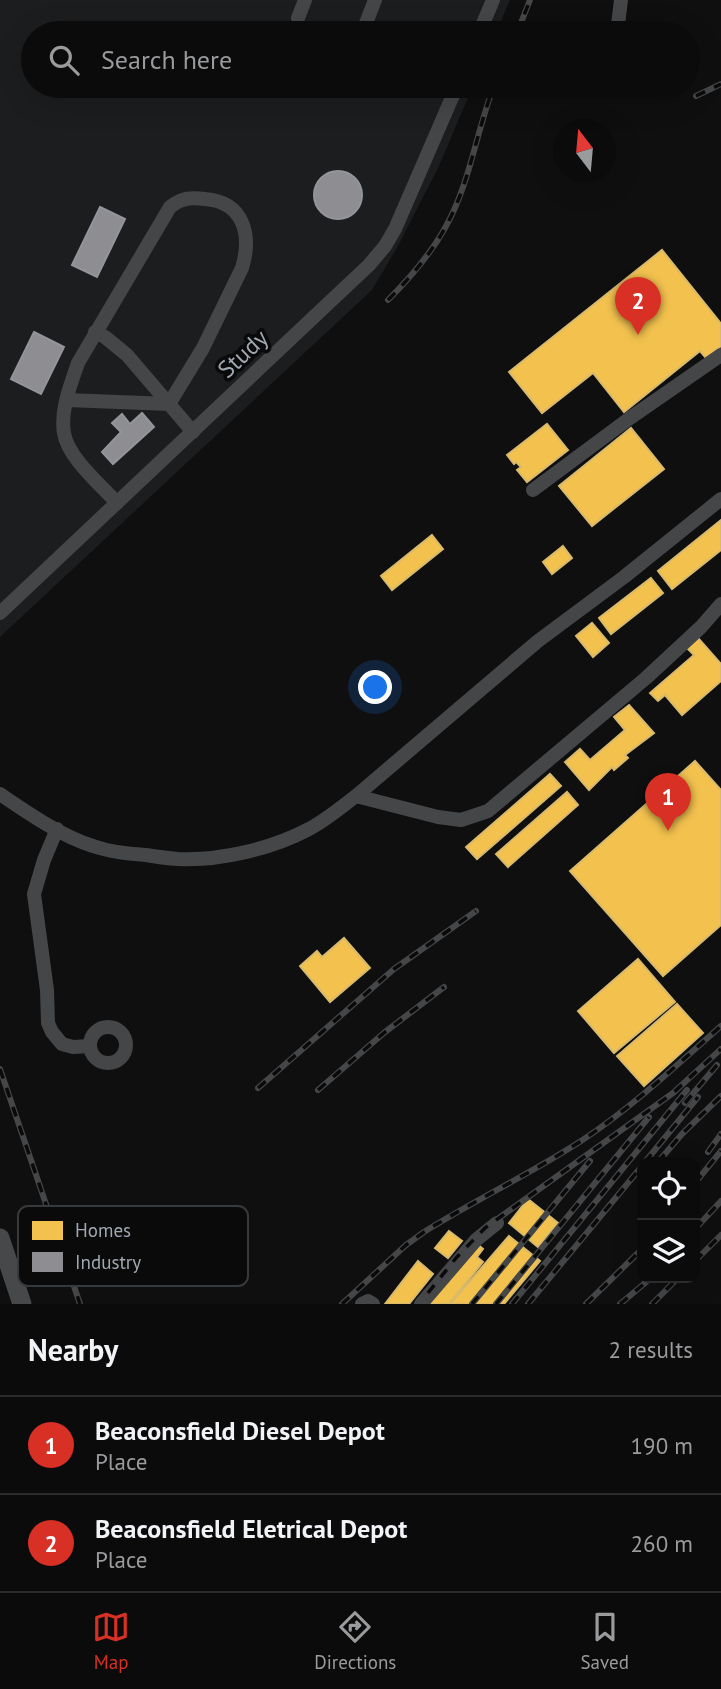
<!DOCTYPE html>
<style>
:root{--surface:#0b0b0c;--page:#141415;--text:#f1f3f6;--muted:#9a9b9d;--line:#2b2b2d;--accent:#d93025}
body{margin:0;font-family:"PT Sans",sans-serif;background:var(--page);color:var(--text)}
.controls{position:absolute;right:21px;bottom:21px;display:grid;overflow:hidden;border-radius:14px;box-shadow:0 7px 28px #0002}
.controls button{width:63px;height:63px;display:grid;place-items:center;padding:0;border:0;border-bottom:2px solid var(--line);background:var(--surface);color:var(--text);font:35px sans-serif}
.compass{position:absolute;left:553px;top:119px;width:63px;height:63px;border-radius:50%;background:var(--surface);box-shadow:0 7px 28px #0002;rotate:344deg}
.you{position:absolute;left:376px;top:688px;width:24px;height:24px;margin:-18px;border:5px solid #fff;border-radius:50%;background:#1a73e8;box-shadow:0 0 0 10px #1a73e833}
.badge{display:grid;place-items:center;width:46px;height:46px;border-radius:50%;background:var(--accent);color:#fff;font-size:23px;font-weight:700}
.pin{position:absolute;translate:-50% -58px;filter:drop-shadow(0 2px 4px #0008)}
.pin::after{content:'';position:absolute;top:37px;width:24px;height:21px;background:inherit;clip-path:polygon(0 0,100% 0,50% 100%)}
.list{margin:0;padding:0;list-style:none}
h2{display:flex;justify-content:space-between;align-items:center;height:91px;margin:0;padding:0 28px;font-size:30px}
h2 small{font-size:23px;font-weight:400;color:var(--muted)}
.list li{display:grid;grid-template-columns:46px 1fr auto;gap:21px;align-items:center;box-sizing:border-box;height:98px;padding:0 28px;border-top:2px solid var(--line)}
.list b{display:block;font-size:26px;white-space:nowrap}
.list p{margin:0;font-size:23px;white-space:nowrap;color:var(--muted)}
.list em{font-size:23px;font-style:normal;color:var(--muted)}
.icon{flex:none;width:38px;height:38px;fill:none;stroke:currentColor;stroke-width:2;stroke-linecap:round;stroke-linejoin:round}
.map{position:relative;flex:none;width:721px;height:1304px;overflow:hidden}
.search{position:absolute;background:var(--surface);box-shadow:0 7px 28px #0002;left:21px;right:21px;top:21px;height:77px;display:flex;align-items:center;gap:18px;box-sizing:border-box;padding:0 24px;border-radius:38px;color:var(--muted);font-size:26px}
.sheet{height:287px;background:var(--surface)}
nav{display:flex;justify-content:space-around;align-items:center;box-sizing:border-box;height:98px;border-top:2px solid var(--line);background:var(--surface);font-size:19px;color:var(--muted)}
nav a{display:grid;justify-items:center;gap:4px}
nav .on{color:var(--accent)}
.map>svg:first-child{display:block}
.built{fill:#1c1d1e}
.homes{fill:#f2c14e;stroke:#d9ba6c;stroke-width:2}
.industry{fill:#8d8d92;stroke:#93959b;stroke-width:2}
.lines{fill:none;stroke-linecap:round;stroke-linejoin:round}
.minor{stroke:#444648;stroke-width:14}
.highway{stroke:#46484a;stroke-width:19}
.rail-casing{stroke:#444648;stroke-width:6}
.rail{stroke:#0a0a0b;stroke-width:3.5;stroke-dasharray:10;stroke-linecap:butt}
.labels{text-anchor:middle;stroke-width:7;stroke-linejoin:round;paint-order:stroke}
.street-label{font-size:24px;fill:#a0a9b1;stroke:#0a0a0b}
.key{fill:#0a0a0b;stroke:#373a3d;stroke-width:2}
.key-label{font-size:19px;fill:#a0a9b1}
</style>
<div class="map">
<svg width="721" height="1304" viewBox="0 0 721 1304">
<rect width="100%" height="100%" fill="#0f0f10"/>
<!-- built -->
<path class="built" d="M0 0H510L496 33H33V86H473L439 166 398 246 372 290 0 637Z"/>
<!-- homes -->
<g class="homes">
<path d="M662 250 719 321 721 324V346L706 358 700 351 624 412 593 373 542 413 509 372Z"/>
<path d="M547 424 568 450 527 482 517 470 521 467 516 462 514 464 507 455Z"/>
<path d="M631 428 664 469 592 526 559 486Z"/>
<path d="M721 520V550L672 589 658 571Z"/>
<path d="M432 535 443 549 392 590 381 576Z"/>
<path d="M563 546 572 558 552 574 543 562Z"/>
<path d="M651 578 663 593 611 634 599 618Z"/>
<path d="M592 623 609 643 593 657 576 636Z"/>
<path d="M698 638 721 664V681L682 715 665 695 658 701 650 693 694 655 687 648Z"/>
<path d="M629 705 654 733 625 755 628 758 614 770 612 767 589 790 565 762 580 749 590 760 625 730 614 717Z"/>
<path d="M695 761 721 790V925L663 976 570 871Z"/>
<path d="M550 774 561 786 477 859 466 847Z"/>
<path d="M567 792 578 805 508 867 496 854Z"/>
<path d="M344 938 370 968 330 1002 300 966 317 951 322 957Z"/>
<path d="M638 959 675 1002 614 1053 578 1011Z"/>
<path d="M677 1004 703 1033 644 1086 617 1056Z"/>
<path d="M528 1199 558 1223 538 1247 509 1223Z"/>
<path d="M449 1231 462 1241 448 1258 435 1248Z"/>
<path d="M509 1236 540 1261 504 1304H450Z"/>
<path d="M476 1243 483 1249 477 1257 483 1262 449 1304H432L429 1301Z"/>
<path d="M418 1261 433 1274 409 1304H385Z"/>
</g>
<!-- industry -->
<g class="industry">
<circle cx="338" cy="195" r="24"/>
<path d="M100 207 125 219 97 277 72 265Z"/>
<path d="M34 332 64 347 41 394 11 379Z"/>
<path d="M142 413 154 427 113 464 102 452 121 432 112 423 122 414 130 424Z"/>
</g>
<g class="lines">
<!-- minor -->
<g class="minor">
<path d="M298 18 305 0"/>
<path d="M366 33V23L375 0"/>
<path d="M479 33 493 0"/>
<path d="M617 33 621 0"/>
<path d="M608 90 609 86"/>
<path d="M95 332 105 337 127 355 193 432"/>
<path d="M67 400 169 404 203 348 242 268C252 235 244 202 205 199 190 197 182 198 170 207L78 363C71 384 60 410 64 433 68 458 101 485 117 503"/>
<path d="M533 490 630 418 721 355"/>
<path d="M0 613 369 265 385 246 395 229 457 86"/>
<path d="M0 794C28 813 61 836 93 846 110 852 129 854 146 855 157 857 167 858 178 859 219 861 271 849 307 830 325 821 340 808 356 796L538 641 624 577 721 499"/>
<path d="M356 796 438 817 461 820 488 811 646 678 701 627 721 604"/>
<path d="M57 829 44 860 34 894 47 990 48 1023 52 1032 62 1044 73 1047 90 1046"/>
<circle cx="108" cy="1045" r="18"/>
<path d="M362 1304 368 1301 373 1304"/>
<path d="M421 1304 476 1240 497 1223"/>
</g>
<!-- highway -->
<path class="highway" d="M0 1238 22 1304"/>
<defs>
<g id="rail">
<path d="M517 33 530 0"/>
<path d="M696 96 721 84"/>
<path d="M388 300C410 278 430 255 445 228 470 184 476 132 494 86"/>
<path d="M0 1069 80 1304"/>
<path d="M258 1088 394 969 476 911"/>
<path d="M318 1090 385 1032 444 987"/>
<path d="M685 1103 717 1065"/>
<path d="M708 1152 721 1134"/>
<path d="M645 1162 698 1097"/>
<path d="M658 1162 682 1134 721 1096"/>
<path d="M695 1183 721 1151"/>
<path d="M695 1229 721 1201"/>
<path d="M695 1261 721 1235"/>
<path d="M428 1293 456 1258 485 1228 673 1093 721 1049"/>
<path d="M342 1304 406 1245 424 1232C475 1200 530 1174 581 1141 631 1108 676 1066 721 1026"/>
<path d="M472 1304 590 1161"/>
<path d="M496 1304 649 1117"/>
<path d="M512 1304 687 1090"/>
<path d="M528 1304 642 1166"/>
<path d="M586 1304 642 1249"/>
<path d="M620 1304 651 1278"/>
<path d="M652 1304 678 1278"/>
</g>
</defs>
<!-- rail casing -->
<use href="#rail" class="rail-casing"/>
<!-- rail -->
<use href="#rail" class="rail"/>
</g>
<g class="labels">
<!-- street labels -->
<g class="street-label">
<text transform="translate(243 354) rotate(-43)" y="8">Study</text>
</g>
</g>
<!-- legend -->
<rect x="18" y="1206" width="230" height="80" rx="10" class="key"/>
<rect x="32" y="1221" width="31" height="19" fill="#f2c14e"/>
<rect x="32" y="1252" width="31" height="20" fill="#8d8d92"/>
<g class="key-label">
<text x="75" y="1237">Homes</text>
<text x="75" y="1269">Industry</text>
</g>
</svg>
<div class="controls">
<button><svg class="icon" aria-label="locate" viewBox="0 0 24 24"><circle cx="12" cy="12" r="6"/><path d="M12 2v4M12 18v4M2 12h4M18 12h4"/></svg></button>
<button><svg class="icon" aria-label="layers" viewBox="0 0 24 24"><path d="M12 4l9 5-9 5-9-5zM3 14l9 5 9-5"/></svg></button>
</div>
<svg class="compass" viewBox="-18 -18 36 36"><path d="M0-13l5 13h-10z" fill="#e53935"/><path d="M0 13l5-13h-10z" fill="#9a9b9d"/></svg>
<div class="you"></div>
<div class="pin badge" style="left:668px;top:831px">1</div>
<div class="pin badge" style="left:638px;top:335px">2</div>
<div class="search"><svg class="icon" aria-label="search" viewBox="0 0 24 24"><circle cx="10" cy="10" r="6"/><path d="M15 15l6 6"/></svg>Search here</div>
</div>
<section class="sheet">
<h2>Nearby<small>2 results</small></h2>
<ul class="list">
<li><span class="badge">1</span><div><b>Beaconsfield Diesel Depot</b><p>Place</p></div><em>190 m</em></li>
<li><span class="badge">2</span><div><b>Beaconsfield Eletrical Depot</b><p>Place</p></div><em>260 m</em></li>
</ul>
</section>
<nav>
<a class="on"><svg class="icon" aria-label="map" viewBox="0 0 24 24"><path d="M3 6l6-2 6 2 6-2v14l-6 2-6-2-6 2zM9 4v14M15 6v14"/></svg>Map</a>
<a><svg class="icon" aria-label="directions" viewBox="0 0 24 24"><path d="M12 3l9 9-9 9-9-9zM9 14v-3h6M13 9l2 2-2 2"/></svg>Directions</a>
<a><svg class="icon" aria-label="saved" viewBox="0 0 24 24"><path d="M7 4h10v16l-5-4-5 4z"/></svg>Saved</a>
</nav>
